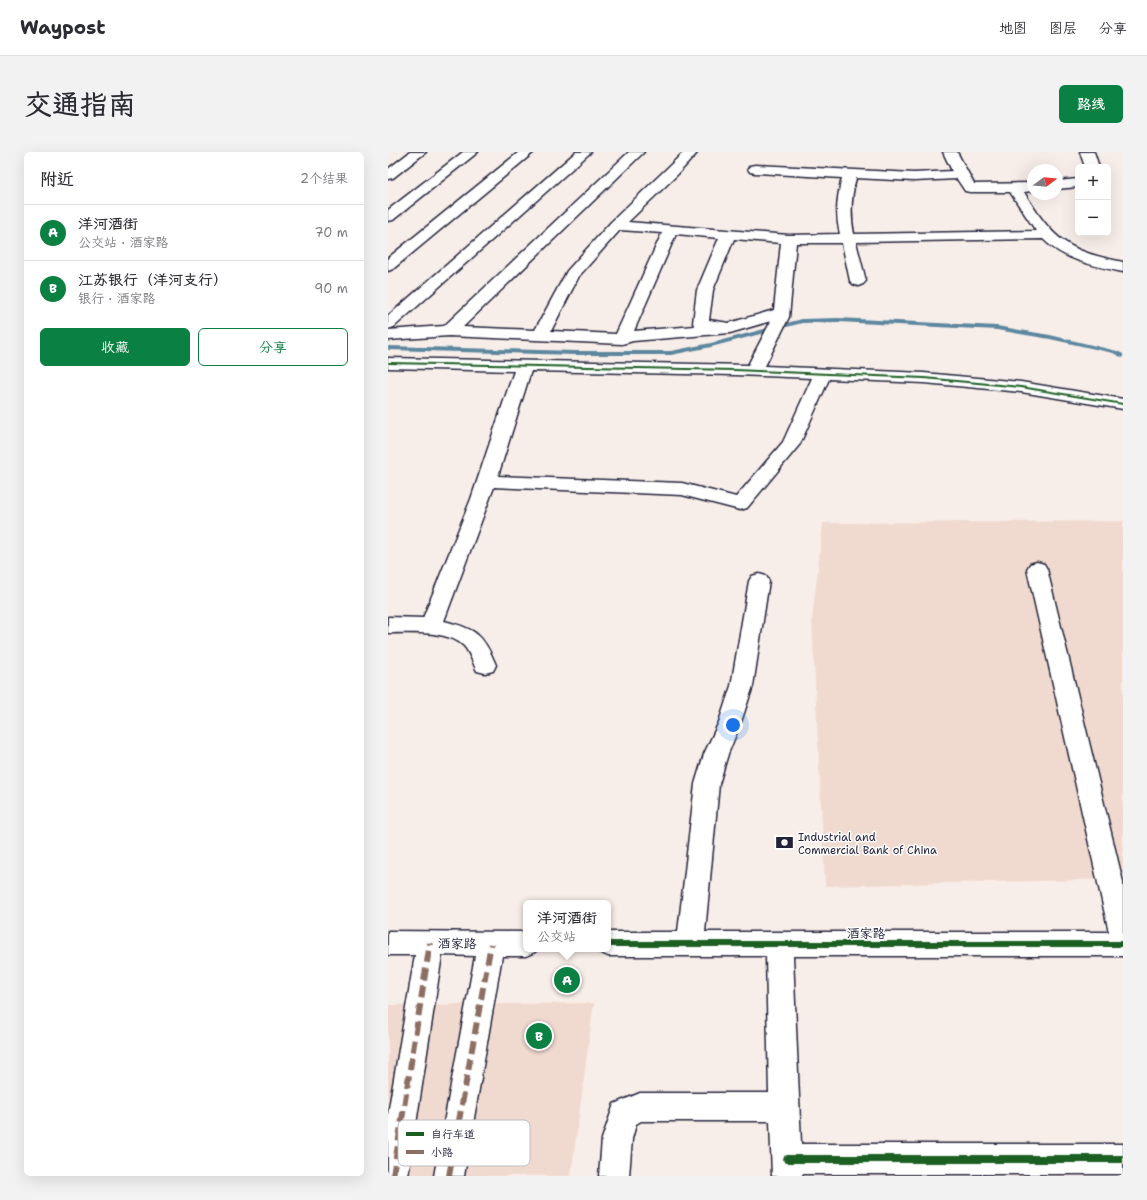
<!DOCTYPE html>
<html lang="zh">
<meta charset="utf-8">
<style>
:root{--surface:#fff;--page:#f2f2f3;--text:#2b2b33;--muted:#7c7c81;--line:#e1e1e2;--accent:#0b8043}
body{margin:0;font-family:"Shantell Sans","LXGW WenKai TC",sans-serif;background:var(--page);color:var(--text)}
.controls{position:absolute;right:12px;top:12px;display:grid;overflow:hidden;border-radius:6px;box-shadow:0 4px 16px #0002}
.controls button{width:36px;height:36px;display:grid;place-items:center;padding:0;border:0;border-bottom:1px solid var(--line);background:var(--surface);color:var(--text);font:20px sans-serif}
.compass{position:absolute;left:639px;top:12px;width:36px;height:36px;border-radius:50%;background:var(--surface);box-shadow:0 4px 16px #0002;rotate:74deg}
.you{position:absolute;left:345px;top:573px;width:14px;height:14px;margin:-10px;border:3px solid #fff;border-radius:50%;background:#1a73e8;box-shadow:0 0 0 6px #1a73e833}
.badge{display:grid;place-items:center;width:26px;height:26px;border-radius:50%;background:var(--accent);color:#fff;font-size:13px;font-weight:700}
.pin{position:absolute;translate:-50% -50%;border:2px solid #fff;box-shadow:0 1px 4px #0006}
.popup{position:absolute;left:135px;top:748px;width:88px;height:52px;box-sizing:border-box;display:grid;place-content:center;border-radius:6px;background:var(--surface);filter:drop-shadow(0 1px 3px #0005);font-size:13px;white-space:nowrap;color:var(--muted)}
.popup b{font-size:15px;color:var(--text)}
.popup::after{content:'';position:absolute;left:50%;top:100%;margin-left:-8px;border:8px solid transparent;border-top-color:var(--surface)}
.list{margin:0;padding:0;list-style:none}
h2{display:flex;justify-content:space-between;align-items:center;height:52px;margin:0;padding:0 16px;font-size:17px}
h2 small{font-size:13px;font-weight:400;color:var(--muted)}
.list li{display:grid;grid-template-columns:26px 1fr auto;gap:12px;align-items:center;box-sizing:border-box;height:56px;padding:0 16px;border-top:1px solid var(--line)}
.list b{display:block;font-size:15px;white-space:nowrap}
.list p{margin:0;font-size:13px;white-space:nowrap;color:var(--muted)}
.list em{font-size:13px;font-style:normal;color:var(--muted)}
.actions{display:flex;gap:8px;padding:12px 16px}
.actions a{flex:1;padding:9px 0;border:1px solid var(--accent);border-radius:6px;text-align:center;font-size:14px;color:var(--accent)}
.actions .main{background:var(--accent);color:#fff}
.map{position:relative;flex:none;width:735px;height:1024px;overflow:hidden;border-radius:6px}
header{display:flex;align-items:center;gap:24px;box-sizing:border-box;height:56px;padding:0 20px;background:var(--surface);border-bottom:1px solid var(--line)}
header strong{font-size:19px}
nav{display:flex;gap:22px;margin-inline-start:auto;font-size:14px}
.intro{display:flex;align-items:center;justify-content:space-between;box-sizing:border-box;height:96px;padding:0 24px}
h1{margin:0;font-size:28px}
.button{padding:10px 18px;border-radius:6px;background:var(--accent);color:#fff;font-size:14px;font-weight:700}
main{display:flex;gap:24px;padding:0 24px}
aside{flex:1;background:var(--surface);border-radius:6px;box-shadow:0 4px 16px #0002}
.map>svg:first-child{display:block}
.built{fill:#f0dacf}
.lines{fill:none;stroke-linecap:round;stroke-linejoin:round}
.stream{fill:#5b879f;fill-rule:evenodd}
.minor-casing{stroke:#22223b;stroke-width:3}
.minor{fill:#fff;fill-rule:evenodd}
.quiet{stroke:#8d6e63;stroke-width:6;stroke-dasharray:12 6;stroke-linecap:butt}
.cycleway-casing{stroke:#fff;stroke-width:2}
.cycleway{fill:#1b5e20;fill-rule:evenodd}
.labels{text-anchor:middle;stroke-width:3;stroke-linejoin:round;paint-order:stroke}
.poi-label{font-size:11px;fill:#22223b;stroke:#fff;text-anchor:start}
.near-street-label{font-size:13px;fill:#22223b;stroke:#fff}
.key{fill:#fff;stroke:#bdbdc4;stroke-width:1}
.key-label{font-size:11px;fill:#22223b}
</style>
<header>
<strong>Waypost</strong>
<nav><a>地图</a><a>图层</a><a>分享</a></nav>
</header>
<div class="intro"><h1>交通指南</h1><a class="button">路线</a></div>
<main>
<aside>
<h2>附近<small>2个结果</small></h2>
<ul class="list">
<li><span class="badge">A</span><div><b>洋河酒街</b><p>公交站 · 酒家路</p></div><em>70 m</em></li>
<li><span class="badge">B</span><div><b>江苏银行（洋河支行）</b><p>银行 · 酒家路</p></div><em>90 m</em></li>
</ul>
<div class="actions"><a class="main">收藏</a><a>分享</a></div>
</aside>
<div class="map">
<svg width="735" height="1024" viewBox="0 0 735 1024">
<rect width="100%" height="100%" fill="#f8eee9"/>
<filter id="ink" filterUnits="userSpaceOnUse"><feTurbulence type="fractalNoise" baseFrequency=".025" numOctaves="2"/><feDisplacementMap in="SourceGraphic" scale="8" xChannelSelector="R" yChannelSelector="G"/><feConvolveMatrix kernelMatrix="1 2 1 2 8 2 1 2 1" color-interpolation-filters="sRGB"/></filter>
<g filter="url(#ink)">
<!-- built -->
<g class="built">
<path d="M735 369V727L437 734 424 468 435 371Z"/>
<path d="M206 851 183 1024H0V853Z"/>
</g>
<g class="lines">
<!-- stream -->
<path class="stream" d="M450 166 609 174 662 183 729 199 735 202V206L725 201 662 187 609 178 450 170 414 171 323 195 283 203H188L0 198V194L188 199H283L323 191 414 167Z"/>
<defs>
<g id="minor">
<path d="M22 0H38L5 26 0 27V17Z"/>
<path d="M75 0H90L5 68 0 69V58Z"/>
<path d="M131 0H146L5 117 0 119V106Z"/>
<path d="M188 0H203L6 175 0 177V164Z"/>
<path d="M241 0H256L75 175 147 178 179 119 223 70 296 0H310L290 22 240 70 401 83 452 82C447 62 449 45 454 26L367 21 362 20 360 17 362 14 367 13 526 21 564 19 555 0H569L586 32 645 31V39L636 40C665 88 679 99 735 110V120C707 114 677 109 655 87L468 90 478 129 475 132 470 134 465 132 462 129 454 91H408L401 165 377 214 536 221 633 230 735 247V257L633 240 536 231 441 227 412 292 359 356 352 358 294 343 106 335 56 469C88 477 95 482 108 513L105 519 97 521 89 519C85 511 82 501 76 494 60 478 21 481 0 481V465L35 466 83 347 126 219 0 216V206L360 213 383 169 342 181 245 189 234 192 61 184 0 188V178L56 174ZM468 26 526 29 569 27 577 39 582 40H622L648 79 466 82C462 62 463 45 468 26ZM232 78 274 81 228 182 163 179 191 124ZM288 82 331 86 309 138 305 171 307 174 246 179ZM346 87 393 91 386 158 341 171 321 168 325 138ZM143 219 347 223 424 226 395 290 348 345 294 331 110 324Z"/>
<path d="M692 0H706L711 15H697Z"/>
<path d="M690 27V35L669 37V29Z"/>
<path d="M649 410 656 412 659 417 735 730V804H405L413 992H735V1022H414V1024H384L382 969H253L248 972 244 987 241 1024H211L214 987 226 952 252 941H381L378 804H220L211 800 209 797H220V780H290L307 632 316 602 331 570 343 534 361 429 364 424 371 422 378 424 381 429 365 534 353 570 340 602 331 632 317 780H721L639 417 642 412Z"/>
<path d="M0 779 138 780V797H149L147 800 138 804H114L76 1024H46L87 804 54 803 20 1024H0V962L27 803H0Z"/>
</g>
</defs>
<!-- minor casing -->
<use href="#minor" class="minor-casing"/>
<!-- minor -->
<use href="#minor" class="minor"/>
<!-- quiet -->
<g class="quiet">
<path d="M5 1024 42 791"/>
<path d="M61 1024 103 792"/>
</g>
<defs>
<g id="cycleway">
<path d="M0 210 347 217 536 225 633 234 735 251V253L633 236 536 227 347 219 0 212Z"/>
<rect x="220" y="789" width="515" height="6"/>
<path d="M399 1003H735V1011H399L396 1010 395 1007 396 1004Z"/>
</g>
</defs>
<!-- cycleway casing -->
<use href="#cycleway" class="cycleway-casing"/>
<!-- cycleway -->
<use href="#cycleway" class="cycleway"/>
</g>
</g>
<!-- icons -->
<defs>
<symbol id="bank-bare" viewBox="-9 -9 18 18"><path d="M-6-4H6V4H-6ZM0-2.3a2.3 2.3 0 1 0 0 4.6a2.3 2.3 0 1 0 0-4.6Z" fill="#22223b" stroke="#fff" stroke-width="2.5" paint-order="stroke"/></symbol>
</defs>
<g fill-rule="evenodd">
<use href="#bank-bare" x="384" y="678" width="25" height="25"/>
</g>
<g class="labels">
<!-- poi labels -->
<g class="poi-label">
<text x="410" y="689">Industrial and<tspan x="410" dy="13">Commercial Bank of China</tspan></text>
</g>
<!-- near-street labels -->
<g class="near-street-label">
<text x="478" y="786">酒家路</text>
<text transform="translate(69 791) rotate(1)" y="5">酒家路</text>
</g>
</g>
<!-- legend -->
<rect x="10" y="968" width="132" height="46" rx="6" class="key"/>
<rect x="18" y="980" width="18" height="4" fill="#1b5e20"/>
<rect x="18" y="998" width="18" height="4" fill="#8d6e63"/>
<g class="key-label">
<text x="43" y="986">自行车道</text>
<text x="43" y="1004">小路</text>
</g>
</svg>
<div class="controls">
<button>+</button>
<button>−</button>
</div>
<svg class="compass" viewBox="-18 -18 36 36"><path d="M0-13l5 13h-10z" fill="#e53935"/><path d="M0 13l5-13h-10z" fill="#7c7c81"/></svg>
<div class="you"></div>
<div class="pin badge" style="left:179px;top:828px">A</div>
<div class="popup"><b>洋河酒街</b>公交站</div>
<div class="pin badge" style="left:151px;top:884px">B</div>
</div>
</main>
